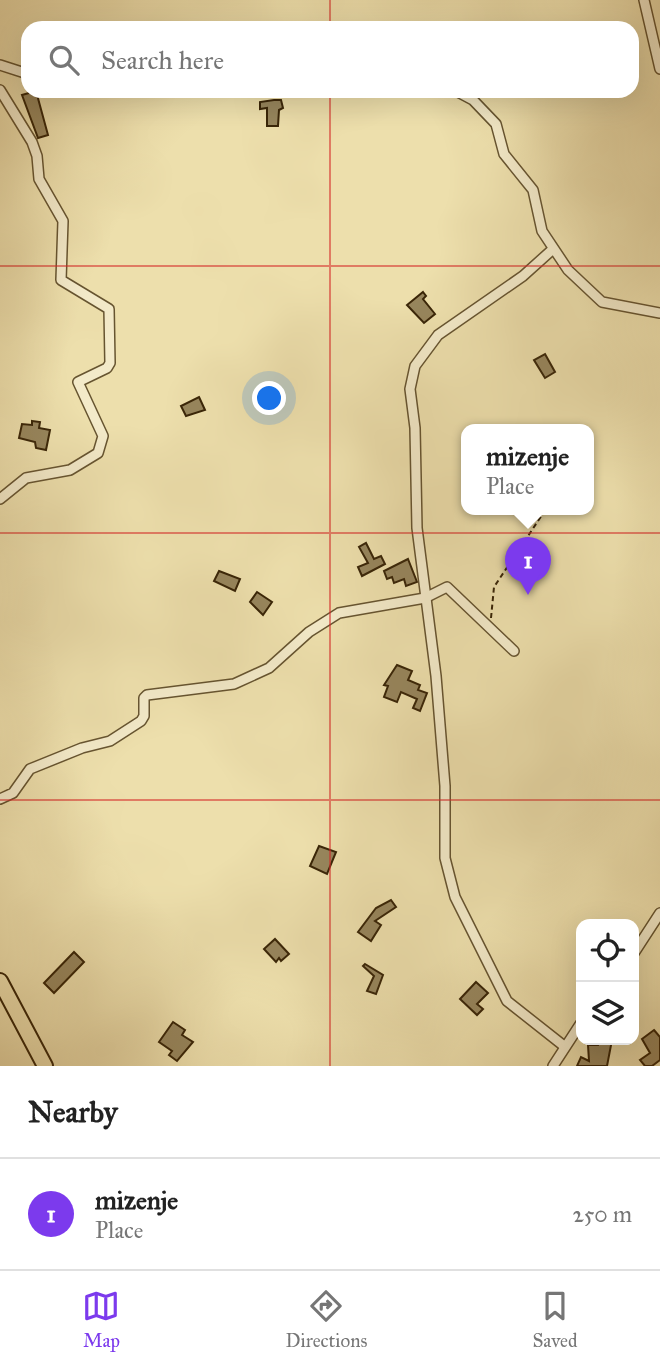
<!DOCTYPE html>
<style>
:root{--surface:#fff;--page:#f6f6f6;--text:#222;--muted:#767676;--line:#e0e0e0;--accent:#7c3aed}
body{margin:0;font-family:"IM FELL Great Primer",serif;background:var(--page);color:var(--text)}
.controls{position:absolute;right:21px;bottom:21px;display:grid;overflow:hidden;border-radius:14px;box-shadow:0 7px 28px #0002}
.controls button{width:63px;height:63px;display:grid;place-items:center;padding:0;border:0;border-bottom:2px solid var(--line);background:var(--surface);color:var(--text);font:35px sans-serif}
.you{position:absolute;left:270px;top:399px;width:24px;height:24px;margin:-18px;border:5px solid #fff;border-radius:50%;background:#1a73e8;box-shadow:0 0 0 10px #1a73e833}
.badge{display:grid;place-items:center;width:46px;height:46px;border-radius:50%;background:var(--accent);color:#fff;font-size:23px;font-weight:700}
.pin{position:absolute;translate:-50% -58px;filter:drop-shadow(0 2px 4px #0008)}
.pin::after{content:'';position:absolute;top:37px;width:24px;height:21px;background:inherit;clip-path:polygon(0 0,100% 0,50% 100%)}
.popup{position:absolute;left:461px;top:424px;width:133px;height:91px;box-sizing:border-box;display:grid;place-content:center;border-radius:14px;background:var(--surface);filter:drop-shadow(0 2px 5px #0005);font-size:23px;white-space:nowrap;color:var(--muted)}
.popup b{font-size:26px;color:var(--text)}
.popup::after{content:'';position:absolute;left:50%;top:100%;margin-left:-14px;border:14px solid transparent;border-top-color:var(--surface)}
.list{margin:0;padding:0;list-style:none}
h2{display:flex;justify-content:space-between;align-items:center;height:91px;margin:0;padding:0 28px;font-size:30px}
h2 small{font-size:23px;font-weight:400;color:var(--muted)}
.list li{display:grid;grid-template-columns:46px 1fr auto;gap:21px;align-items:center;box-sizing:border-box;height:112px;padding:0 28px;border-top:2px solid var(--line)}
.list b{display:block;font-size:26px;white-space:nowrap}
.list p{margin:0;font-size:23px;white-space:nowrap;color:var(--muted)}
.list em{font-size:23px;font-style:normal;color:var(--muted)}
.icon{flex:none;width:38px;height:38px;fill:none;stroke:currentColor;stroke-width:2;stroke-linecap:round;stroke-linejoin:round}
.map{position:relative;flex:none;width:660px;height:1066px;overflow:hidden}
.search{position:absolute;background:var(--surface);box-shadow:0 7px 28px #0002;left:21px;right:21px;top:21px;height:77px;display:flex;align-items:center;gap:18px;box-sizing:border-box;padding:0 24px;border-radius:21px;color:var(--muted);font-size:26px}
.sheet{height:203px;background:var(--surface)}
nav{display:flex;justify-content:space-around;align-items:center;box-sizing:border-box;height:98px;border-top:2px solid var(--line);background:var(--surface);font-size:19px;color:var(--muted)}
nav a{display:grid;justify-items:center;gap:4px}
nav .on{color:var(--accent)}
.map>svg:first-child{display:block}
.building{fill:#97865d;stroke:#392507;stroke-width:2}
.lines{fill:none;stroke-linecap:round;stroke-linejoin:round}
.minor-casing{stroke:#665430;stroke-width:12}
.trunk-casing{stroke:#392507;stroke-width:18}
.path{stroke:#392507;stroke-width:2;stroke-dasharray:5 3.5;stroke-linecap:butt}
.minor{stroke:#f3eac9;stroke-width:9}
.trunk{stroke:#eddfac;stroke-width:14}
.grid{fill:none;stroke:#d62828;stroke-width:2;stroke-opacity:0.55}
</style>
<div class="map">
<svg width="660" height="1066" viewBox="0 0 660 1066">
<rect width="100%" height="100%" fill="#eddfac"/>
<filter id="stains"><feTurbulence type="fractalNoise" baseFrequency=".00286" numOctaves="4"/><feColorMatrix values="0 0 0 0 .2 0 0 0 0 .09 0 0 0 0 .02 0 0 0 .5 -.17"/></filter>
<radialGradient id="worn" r=".72"><stop offset=".6" stop-color="#630" stop-opacity="0"/><stop offset="1" stop-color="#630" stop-opacity=".3"/></radialGradient>
<!-- building -->
<g class="building">
<path d="M36 91 48 135 38 138 22 95Z"/>
<path d="M274 100H281L283 108 279 110 278 126H267V108L260 109V102Z"/>
<path d="M423 292 426 296 423 299 435 314 424 323 407 305Z"/>
<path d="M545 354 555 372 545 378 534 360Z"/>
<path d="M199 397 205 410 186 416 181 406Z"/>
<path d="M32 421 40 422 39 428 50 430 46 450 36 448 35 442 19 438 22 424 32 425Z"/>
<path d="M366 543 374 559 381 556 385 564 362 576 358 567 368 563 359 547Z"/>
<path d="M408 559 417 582 406 586 404 579 394 583 392 577 387 579 384 571Z"/>
<path d="M219 571 240 579 235 591 214 581Z"/>
<path d="M257 592 272 602 263 615 250 602Z"/>
<path d="M397 665 412 671 408 680 420 685 418 690 427 693 420 711 413 708 417 699 401 692 397 702 384 697 388 686 384 685Z"/>
<path d="M319 846 336 852 327 874 310 866Z"/>
<path d="M391 900 396 907 375 921 381 925 371 941 358 932 376 908Z"/>
<path d="M275 939 289 954 281 961 279 958 276 962 264 949Z"/>
<path d="M74 952 84 962 54 993 44 983Z"/>
<path d="M365 964 383 975 376 994 367 991 374 976 363 966Z"/>
<path d="M476 982 488 993 477 1004 483 1009 477 1015 460 999Z"/>
<path d="M173 1022 185 1030 182 1035 193 1042 177 1061 169 1055 172 1051 159 1042Z"/>
<path d="M654 1030 660 1037V1060L652 1066H645L640 1060 650 1053 642 1039Z"/>
<path d="M599 1040H612L607 1066H577L581 1057 589 1061 588 1045H598Z"/>
</g>
<g class="lines">
<defs>
<g id="minor">
<path d="M644 0 660 69"/>
<path d="M0 65 28 74"/>
<path d="M0 90 32 142 37 156 39 179 63 221 61 280 109 309 110 363 107 368 78 382 103 436 98 453 70 470 26 478 0 499"/>
<path d="M78 91H149"/>
<path d="M158 91H182"/>
<path d="M456 91 473 100 496 124 504 154 533 190 542 231 568 270 602 302 660 313"/>
<path d="M553 249 523 276 438 335 415 366 410 389 415 428 417 528 436 676 445 786V858L455 897 507 1001 564 1046"/>
<path d="M0 799 13 793 30 769 82 748 110 741 141 721 144 716V698L147 695 234 684 269 668 309 632 339 613 425 598 447 587 514 651"/>
<path d="M634 953 660 913"/>
<path d="M553 1066 581 1023"/>
</g>
<path id="trunk" d="M0 981 45 1066"/>
</defs>
<!-- minor casing -->
<use href="#minor" class="minor-casing"/>
<!-- trunk casing -->
<use href="#trunk" class="trunk-casing"/>
<!-- path -->
<path class="path" d="M491 618 494 587 546 509"/>
<!-- minor -->
<use href="#minor" class="minor"/>
<!-- trunk -->
<use href="#trunk" class="trunk"/>
</g>
<!-- grid -->
<path class="grid" d="M330 0V28M330 91V1066M0 266H660M0 533H660M0 800H660"/>
<rect width="100%" height="100%" filter="url(#stains)"/>
<rect width="100%" height="100%" fill="url(#worn)"/>
</svg>
<div class="controls">
<button><svg class="icon" aria-label="locate" viewBox="0 0 24 24"><circle cx="12" cy="12" r="6"/><path d="M12 2v4M12 18v4M2 12h4M18 12h4"/></svg></button>
<button><svg class="icon" aria-label="layers" viewBox="0 0 24 24"><path d="M12 4l9 5-9 5-9-5zM3 14l9 5 9-5"/></svg></button>
</div>
<div class="you"></div>
<div class="pin badge" style="left:528px;top:595px">1</div>
<div class="popup"><b>mizenje</b>Place</div>
<div class="search"><svg class="icon" aria-label="search" viewBox="0 0 24 24"><circle cx="10" cy="10" r="6"/><path d="M15 15l6 6"/></svg>Search here</div>
</div>
<section class="sheet">
<h2>Nearby<small></small></h2>
<ul class="list">
<li><span class="badge">1</span><div><b>mizenje</b><p>Place</p></div><em>250 m</em></li>
</ul>
</section>
<nav>
<a class="on"><svg class="icon" aria-label="map" viewBox="0 0 24 24"><path d="M3 6l6-2 6 2 6-2v14l-6 2-6-2-6 2zM9 4v14M15 6v14"/></svg>Map</a>
<a><svg class="icon" aria-label="directions" viewBox="0 0 24 24"><path d="M12 3l9 9-9 9-9-9zM9 14v-3h6M13 9l2 2-2 2"/></svg>Directions</a>
<a><svg class="icon" aria-label="saved" viewBox="0 0 24 24"><path d="M7 4h10v16l-5-4-5 4z"/></svg>Saved</a>
</nav>
